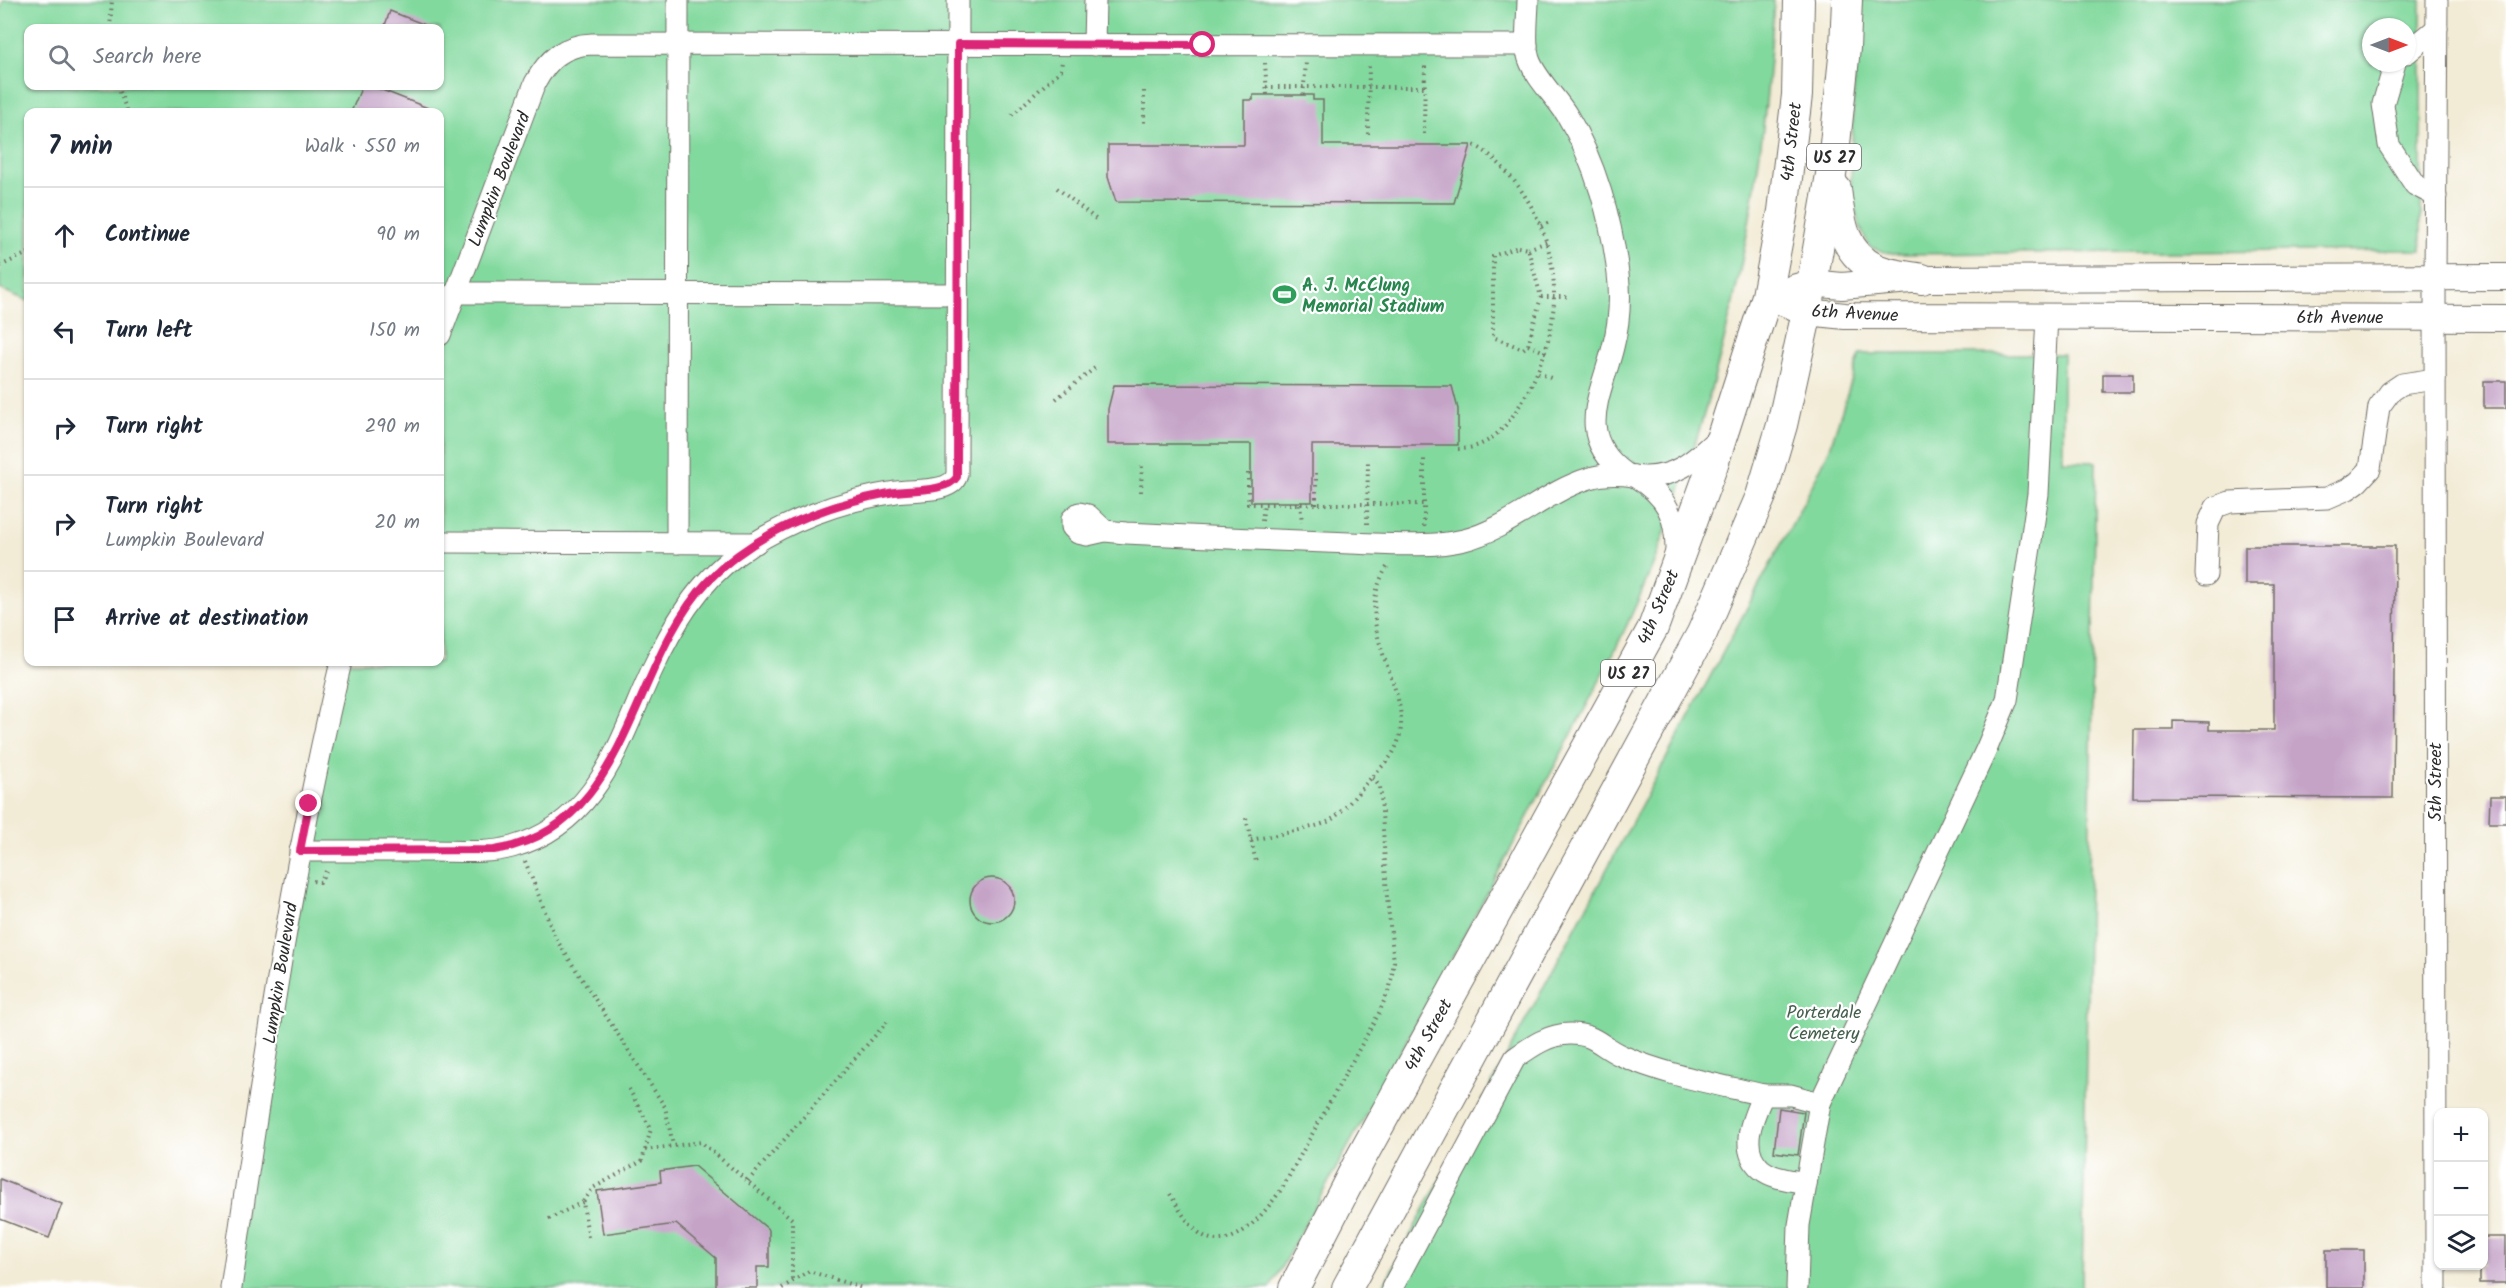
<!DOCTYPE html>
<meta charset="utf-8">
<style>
:root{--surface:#fff;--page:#f2f2f3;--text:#1f2937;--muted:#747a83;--line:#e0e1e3}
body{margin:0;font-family:Kalam,sans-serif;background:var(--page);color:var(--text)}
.controls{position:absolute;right:18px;bottom:18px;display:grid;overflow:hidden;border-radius:12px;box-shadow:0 2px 4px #0004}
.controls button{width:54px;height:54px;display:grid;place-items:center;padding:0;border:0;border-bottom:2px solid var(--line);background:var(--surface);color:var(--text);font:30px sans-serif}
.compass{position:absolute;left:2362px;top:18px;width:54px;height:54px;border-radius:50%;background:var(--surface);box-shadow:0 2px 4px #0004;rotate:90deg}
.stop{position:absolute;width:18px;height:18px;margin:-14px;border:4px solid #db2777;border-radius:50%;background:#fff}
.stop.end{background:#db2777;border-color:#fff;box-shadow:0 2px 6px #0008}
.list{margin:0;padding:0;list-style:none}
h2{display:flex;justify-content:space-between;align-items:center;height:78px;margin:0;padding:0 24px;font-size:26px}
h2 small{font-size:20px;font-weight:400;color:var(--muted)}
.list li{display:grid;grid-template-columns:39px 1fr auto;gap:18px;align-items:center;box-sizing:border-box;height:96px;padding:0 24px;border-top:2px solid var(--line)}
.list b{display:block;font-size:22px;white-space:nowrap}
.list p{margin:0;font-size:20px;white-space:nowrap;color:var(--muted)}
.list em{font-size:20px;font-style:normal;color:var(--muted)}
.icon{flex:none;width:33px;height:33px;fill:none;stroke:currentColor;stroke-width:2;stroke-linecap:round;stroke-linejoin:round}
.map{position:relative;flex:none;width:2506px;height:1288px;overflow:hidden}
.search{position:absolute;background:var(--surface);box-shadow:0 2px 4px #0004;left:24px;top:24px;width:420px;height:66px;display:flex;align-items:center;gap:15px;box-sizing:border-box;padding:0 21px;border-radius:12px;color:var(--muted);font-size:22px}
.panel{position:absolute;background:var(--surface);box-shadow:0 2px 4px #0004;left:24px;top:108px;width:420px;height:558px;border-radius:12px}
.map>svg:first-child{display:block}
.green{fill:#82d99e;stroke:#568264;stroke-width:1.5;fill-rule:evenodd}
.building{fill:#c4a3c7}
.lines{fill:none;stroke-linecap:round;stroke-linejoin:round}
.minor-casing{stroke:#716e66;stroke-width:23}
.major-casing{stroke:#716e66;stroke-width:28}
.highway-casing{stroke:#716e66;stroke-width:32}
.path{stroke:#716e66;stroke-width:4;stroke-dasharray:1.5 4.5;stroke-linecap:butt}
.minor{stroke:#fff;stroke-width:21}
.major{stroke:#fff;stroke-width:26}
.highway{stroke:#fff;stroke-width:30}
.route{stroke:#db2777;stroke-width:8}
.labels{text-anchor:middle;stroke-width:4.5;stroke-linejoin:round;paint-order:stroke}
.shield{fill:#fff;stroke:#6b6b6b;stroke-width:1.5}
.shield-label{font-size:16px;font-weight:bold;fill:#2b2b2b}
.street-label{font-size:18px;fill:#2b2b2b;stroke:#fff}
.leisure-label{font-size:18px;font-weight:bold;fill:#27864d;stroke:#fff;text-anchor:start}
.park-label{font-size:18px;fill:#455f4e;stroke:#fff}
</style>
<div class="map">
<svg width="2506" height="1288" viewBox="0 0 2506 1288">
<rect width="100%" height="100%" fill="#fff"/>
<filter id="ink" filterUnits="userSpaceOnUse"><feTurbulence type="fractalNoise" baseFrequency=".0167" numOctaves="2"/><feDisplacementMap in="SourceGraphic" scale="12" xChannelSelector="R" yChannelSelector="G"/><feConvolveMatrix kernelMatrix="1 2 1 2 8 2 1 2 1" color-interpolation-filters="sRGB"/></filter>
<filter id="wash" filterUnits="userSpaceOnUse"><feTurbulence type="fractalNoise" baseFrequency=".008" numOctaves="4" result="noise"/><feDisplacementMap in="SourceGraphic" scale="24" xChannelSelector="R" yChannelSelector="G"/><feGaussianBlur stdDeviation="1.35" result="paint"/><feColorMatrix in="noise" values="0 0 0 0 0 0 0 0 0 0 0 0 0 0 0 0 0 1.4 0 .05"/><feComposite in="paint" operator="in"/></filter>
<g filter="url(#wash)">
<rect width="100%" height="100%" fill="#f2ebd5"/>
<!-- green -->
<g class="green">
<path d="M4 0H1774C1764 195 1726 371 1657 554 1624 642 1576 724 1533 807 1448 969 1358 1128 1270 1288H231L341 662H440V112H28V301L0 289V9ZM28 28H440V86H28Z"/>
<path d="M1856 0H2421V250L1892 254 1869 247 1858 221 1851 187ZM2371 27H2407V63H2371Z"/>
<path d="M1860 354H2063V461L2096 462 2082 1288H1382L1807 496 1830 448Z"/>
</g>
<g id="blocks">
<!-- building -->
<g class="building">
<path d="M390 11 433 28H384Z"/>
<path d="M362 86H372L438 112H351Z"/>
<path d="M1253 95H1313V100H1323V145H1471L1454 203 1116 202 1108 177V145H1244V100H1253Z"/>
<rect x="2103" y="374" width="30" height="18"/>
<rect x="2484" y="381" width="22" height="27"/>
<path d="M1114 385 1452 386 1458 409V445H1312V502H1251V444H1108V409Z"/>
<path d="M2245 546H2395L2393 798 2133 797 2134 730H2173V721L2209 722V730H2274V584H2245Z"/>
<path d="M2490 796H2506V823H2489Z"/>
<circle cx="992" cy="900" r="22"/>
<path d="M1779 1108 1804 1112 1798 1155 1774 1152Z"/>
<path d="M694 1166 769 1230V1267H757V1288H716V1258L676 1224 603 1234 597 1191 661 1182 660 1171Z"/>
<path d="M0 1179 62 1204 49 1238 0 1219Z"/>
<path d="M2484 1237H2506V1283H2480V1266H2484Z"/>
<rect x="2326" y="1250" width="38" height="38"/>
</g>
</g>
</g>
<g filter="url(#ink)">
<use href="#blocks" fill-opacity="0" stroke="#716e66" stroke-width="1.5"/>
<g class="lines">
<defs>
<g id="minor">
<path d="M1528 0C1528 16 1524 44 1529 59 1536 79 1556 97 1567 115 1595 161 1612 221 1618 274 1621 298 1619 324 1613 347 1601 396 1574 436 1625 473"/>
<path d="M1094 45 1095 0"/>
<path d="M2407 53 2437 28"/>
<path d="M2395 63 2383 104 2389 145 2415 185 2436 196"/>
<path d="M455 293 957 294"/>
<path d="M440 335 535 83C548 59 564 45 592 44L1527 45"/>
<path d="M1634 476C1667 496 1677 516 1676 555"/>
<path d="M1105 531 1087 535 1078 533 1072 527V519L1079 513 1088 515 1105 531 1126 533C1201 537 1275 540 1350 543 1383 544 1432 548 1464 540 1511 528 1544 492 1590 478 1605 473 1619 474 1634 476 1672 482 1696 460 1721 435"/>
<path d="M440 542 756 543"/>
<path d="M677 543 678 0"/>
<path d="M2206 575 2208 524 2216 507 2230 502 2327 498 2348 489 2358 482 2370 469 2379 407 2390 392 2402 384 2435 379"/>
<path d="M300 851C344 851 387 851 431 851 458 851 486 854 512 847 599 823 619 741 652 670 672 627 698 582 738 554 783 522 842 500 896 492 913 489 953 494 957 474L958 0"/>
<path d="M1806 1183C1792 1180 1773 1179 1761 1169 1738 1149 1753 1117 1763 1095H1791L1820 1103"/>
<path d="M231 1288C262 1078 291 868 341 662"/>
<path d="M1392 1288 1515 1058C1532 1046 1549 1034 1570 1034 1595 1034 1599 1045 1620 1055 1665 1075 1716 1084 1763 1095"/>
<path d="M1797 1288 1799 1225 1820 1103 1986 750 2007 700 2038 494 2047 317"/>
<path d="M2436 1288 2435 277 2437 0"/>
</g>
<g id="major">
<path d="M1793 288 1811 283 1842 286 1922 279 2506 277"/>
<path d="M1767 296 1807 312 1845 316 2506 318"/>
</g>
<g id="highway">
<path d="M1836 189C1840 221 1843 253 1876 269 1889 275 1907 276 1922 279"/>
<path d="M1294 1288 1361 1158 1653 628 1713 464 1767 296 1783 211 1797 95 1799 0"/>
<path d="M1347 1288 1702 633 1761 496 1782 425 1807 312 1833 163 1845 48 1847 0"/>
</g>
</defs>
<!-- minor casing -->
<use href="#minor" class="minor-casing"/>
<!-- major casing -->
<use href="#major" class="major-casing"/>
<!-- highway casing -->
<use href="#highway" class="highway-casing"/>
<!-- path -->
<g class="path">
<path d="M110 28 112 0"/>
<path d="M1265 63 1267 95"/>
<path d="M118 86 127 112"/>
<path d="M1266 87H1425"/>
<path d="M1144 91V126"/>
<path d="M1303 95 1306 63"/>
<path d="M1012 115 1061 70 1062 61"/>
<path d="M1368 134 1369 63"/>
<path d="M1424 134 1425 63"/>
<path d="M1057 188 1097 220"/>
<path d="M1541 226 1552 221"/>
<path d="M1518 247 1528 249 1541 297 1528 345 1523 349 1493 337V256Z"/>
<path d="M1528 249 1547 242"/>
<path d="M0 266 28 253"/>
<path d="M1541 297H1570"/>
<path d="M1528 345 1547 353"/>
<path d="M1538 373 1551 378"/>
<path d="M1056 399 1096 367"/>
<path d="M1458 449C1488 449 1507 427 1521 403 1565 333 1567 249 1515 182 1503 167 1489 151 1471 144"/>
<path d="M1248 473V504H1424"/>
<path d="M1316 473V504"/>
<path d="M1141 492 1142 464"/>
<path d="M1300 504 1302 522"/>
<path d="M1262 521 1264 504"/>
<path d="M1367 524 1368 459"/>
<path d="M1424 527V459"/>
<path d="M1246 818 1256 862"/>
<path d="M1251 840C1265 837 1322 827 1331 820 1346 809 1359 791 1372 777 1380 768 1390 760 1395 749 1423 693 1343 631 1389 564"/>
<path d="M525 861 556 939 665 1107 673 1145"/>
<path d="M313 881 320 882 326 871"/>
<path d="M645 1150 701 1142 792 1219V1281"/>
<path d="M748 1181 887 1022"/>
<path d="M1170 1194C1178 1207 1186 1222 1198 1232 1231 1259 1266 1211 1283 1187L1379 1013 1390 987 1394 962 1387 897 1381 795 1380 787 1372 777"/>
<path d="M549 1219 583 1202"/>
<path d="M588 1237 583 1202 593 1188 642 1161 651 1129 629 1089"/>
<path d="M782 1288 809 1271 862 1288"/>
</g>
<!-- minor -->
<use href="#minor" class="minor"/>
<!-- major -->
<use href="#major" class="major"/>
<!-- highway -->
<use href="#highway" class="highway"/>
</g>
</g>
<g class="lines" filter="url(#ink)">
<!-- route -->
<path class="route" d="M309 804 300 851 494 850C631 829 628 665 708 581 754 533 824 505 889 493 906 489 947 493 957 477L958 44 1203 45"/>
</g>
<!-- icons -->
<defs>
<symbol id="stadium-bare" viewBox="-9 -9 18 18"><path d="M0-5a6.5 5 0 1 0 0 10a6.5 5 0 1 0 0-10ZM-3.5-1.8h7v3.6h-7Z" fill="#2e9e5b" stroke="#fff" stroke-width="2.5" paint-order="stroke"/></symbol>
</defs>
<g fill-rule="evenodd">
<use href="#stadium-bare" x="1268" y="278" width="33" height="33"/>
</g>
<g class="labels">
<!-- shield labels -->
<g class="shield">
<rect x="1807" y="144" width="54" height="26" rx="4.5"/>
<rect x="1601" y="660" width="54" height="26" rx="4.5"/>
</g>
<g class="shield-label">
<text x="1834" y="163">US 27</text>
<text x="1628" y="679">US 27</text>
</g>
<!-- street labels -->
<g class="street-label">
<text transform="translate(1791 142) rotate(-84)" y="6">4th Street</text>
<text transform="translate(499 179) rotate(-69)" y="6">Lumpkin Boulevard</text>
<text transform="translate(1855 313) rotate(3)" y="6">6th Avenue</text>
<text x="2340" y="323">6th Avenue</text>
<text transform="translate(1658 607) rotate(-67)" y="6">4th Street</text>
<text transform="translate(2435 782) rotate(-90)" y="6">5th Street</text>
<text transform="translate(280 973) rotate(-81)" y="6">Lumpkin Boulevard</text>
<text transform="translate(1428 1035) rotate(-61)" y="6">4th Street</text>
</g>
<!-- leisure labels -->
<g class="leisure-label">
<text x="1302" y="291">A. J. McClung<tspan x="1302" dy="21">Memorial Stadium</tspan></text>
</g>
<!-- park labels -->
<g class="park-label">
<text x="1824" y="1018">Porterdale<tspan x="1824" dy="21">Cemetery</tspan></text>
</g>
</g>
</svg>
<div class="controls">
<button>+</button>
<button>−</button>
<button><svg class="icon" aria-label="layers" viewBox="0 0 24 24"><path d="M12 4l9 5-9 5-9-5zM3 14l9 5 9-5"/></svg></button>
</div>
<svg class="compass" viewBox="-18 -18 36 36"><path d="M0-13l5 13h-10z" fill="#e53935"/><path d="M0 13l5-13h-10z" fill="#747a83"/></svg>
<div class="stop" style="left:1203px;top:45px"></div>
<div class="stop end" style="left:309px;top:804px"></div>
<div class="search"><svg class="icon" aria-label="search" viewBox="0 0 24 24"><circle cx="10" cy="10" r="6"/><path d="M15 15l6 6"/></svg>Search here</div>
<section class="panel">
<h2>7 min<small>Walk · 550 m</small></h2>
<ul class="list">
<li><svg class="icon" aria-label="ahead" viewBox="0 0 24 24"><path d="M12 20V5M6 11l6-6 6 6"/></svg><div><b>Continue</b></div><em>90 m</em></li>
<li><svg class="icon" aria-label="left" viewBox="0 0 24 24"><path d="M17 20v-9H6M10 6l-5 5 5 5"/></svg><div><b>Turn left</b></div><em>150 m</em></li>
<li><svg class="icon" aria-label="right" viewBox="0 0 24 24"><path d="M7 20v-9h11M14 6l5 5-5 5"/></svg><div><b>Turn right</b></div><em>290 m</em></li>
<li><svg class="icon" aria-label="right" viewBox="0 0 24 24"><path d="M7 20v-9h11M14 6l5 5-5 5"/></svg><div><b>Turn right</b><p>Lumpkin Boulevard</p></div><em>20 m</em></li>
<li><svg class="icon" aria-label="arrive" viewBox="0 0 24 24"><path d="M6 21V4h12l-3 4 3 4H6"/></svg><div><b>Arrive at destination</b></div></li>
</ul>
</section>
</div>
